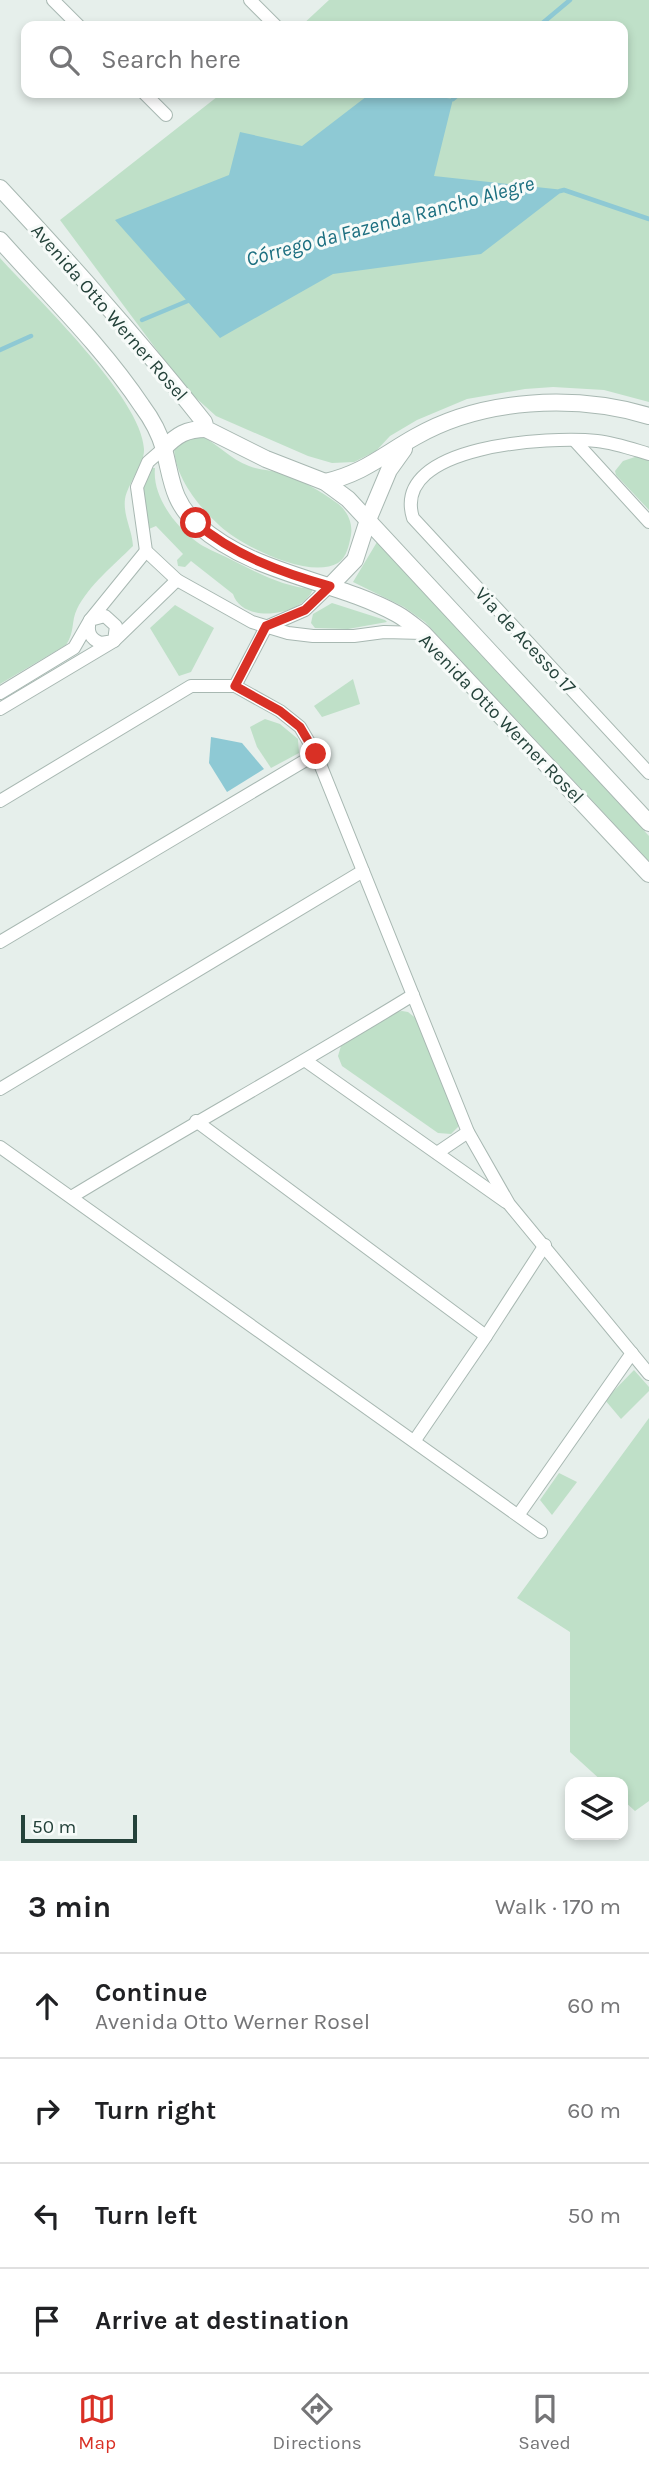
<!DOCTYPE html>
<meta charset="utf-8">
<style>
:root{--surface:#fff;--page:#f2f2f2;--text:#202124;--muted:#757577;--line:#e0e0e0;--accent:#d93025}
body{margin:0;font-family:Karla,sans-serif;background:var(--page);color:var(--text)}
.controls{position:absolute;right:21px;bottom:21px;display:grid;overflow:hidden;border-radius:14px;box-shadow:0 4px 10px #0003}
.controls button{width:63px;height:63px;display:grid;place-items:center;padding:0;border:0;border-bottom:2px solid var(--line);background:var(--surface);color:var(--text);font:35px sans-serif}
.scale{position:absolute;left:21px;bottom:18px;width:116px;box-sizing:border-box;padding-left:7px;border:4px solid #24423a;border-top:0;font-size:19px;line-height:24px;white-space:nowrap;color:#24423a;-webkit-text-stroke:5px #f7fbf9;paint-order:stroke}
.stop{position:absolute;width:21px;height:21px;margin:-16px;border:5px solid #d93025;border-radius:50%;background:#fff}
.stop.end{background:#d93025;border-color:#fff;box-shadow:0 2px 7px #0008}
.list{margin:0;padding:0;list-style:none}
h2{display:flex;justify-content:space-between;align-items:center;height:91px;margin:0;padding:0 28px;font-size:30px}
h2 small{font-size:23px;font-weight:400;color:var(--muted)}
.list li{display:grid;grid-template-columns:46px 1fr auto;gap:21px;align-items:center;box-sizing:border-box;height:105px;padding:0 28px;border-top:2px solid var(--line)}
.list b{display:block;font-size:26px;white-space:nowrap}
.list p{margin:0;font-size:23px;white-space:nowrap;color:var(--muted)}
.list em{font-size:23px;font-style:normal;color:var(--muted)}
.icon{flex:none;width:38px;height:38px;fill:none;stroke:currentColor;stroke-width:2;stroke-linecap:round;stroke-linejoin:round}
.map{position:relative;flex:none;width:649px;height:1861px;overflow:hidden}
.search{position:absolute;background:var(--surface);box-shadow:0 4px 10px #0003;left:21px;right:21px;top:21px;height:77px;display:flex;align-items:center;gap:18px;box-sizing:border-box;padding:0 24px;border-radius:14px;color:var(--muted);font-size:26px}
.sheet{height:511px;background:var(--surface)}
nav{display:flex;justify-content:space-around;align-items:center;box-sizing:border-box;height:98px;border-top:2px solid var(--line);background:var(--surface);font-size:19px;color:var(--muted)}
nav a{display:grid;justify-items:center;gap:4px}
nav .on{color:var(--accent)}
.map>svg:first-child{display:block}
.green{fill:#bfe0c8}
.water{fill:#8ec9d4}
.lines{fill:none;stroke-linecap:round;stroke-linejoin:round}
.stream{stroke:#8ec9d4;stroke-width:4.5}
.minor-casing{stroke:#a8b8b2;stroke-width:14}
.tertiary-casing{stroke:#a8b8b2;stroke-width:18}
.minor{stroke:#fff;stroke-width:12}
.tertiary{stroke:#fff;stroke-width:16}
.route{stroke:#d93025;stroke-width:9}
.labels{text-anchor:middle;stroke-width:6;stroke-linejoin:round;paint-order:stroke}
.street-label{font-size:19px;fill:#24423a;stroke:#f7fbf9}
.water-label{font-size:21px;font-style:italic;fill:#1c6f80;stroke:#f7fbf9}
</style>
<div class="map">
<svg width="649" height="1861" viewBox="0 0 649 1861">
<rect width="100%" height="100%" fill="#e6efeb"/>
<!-- green -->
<g class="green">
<path d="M329 0H649V402L604 390 553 387 525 389 467 399 417 420 390 436 376 451 354 462 332 463 308 456 216 416 185 388 60 220 222 93H623V26H301Z"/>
<path d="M0 258C36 298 142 398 144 449 145 463 128 483 125 499 123 516 132 529 133 546 114 565 89 585 77 609 71 621 75 632 66 645L0 684Z"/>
<path d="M200 435C218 444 230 459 249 466 259 470 270 470 281 473 300 479 320 491 337 503 347 510 353 523 351 535 349 545 347 557 338 563 309 580 242 546 220 526 198 506 174 476 174 446L179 440Z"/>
<path d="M638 456 649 460V510L616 475 615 471 623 461Z"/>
<path d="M152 468H155C152 496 175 526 197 542 205 548 216 552 226 557 254 571 282 587 313 589 303 616 243 625 233 594L191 561 185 567 178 566 177 560 183 554 156 526 149 529 141 486Z"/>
<path d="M377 542 649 836V861L425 622 404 607 353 582Z"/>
<path d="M332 603 385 620 387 622 348 629 315 628 311 623 313 614Z"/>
<path d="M175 605 214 628 191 672 179 676 150 628Z"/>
<path d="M353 679 360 704 322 717 314 706Z"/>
<path d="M265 719 280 724 298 739 299 753 271 768 257 747 250 727Z"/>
<path d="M402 1011 408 1012 418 1020 460 1122 458 1127 451 1134 438 1133 342 1066 338 1056 341 1046 396 1012Z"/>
<path d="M634 1370 649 1387V1391L621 1419 605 1400Z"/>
<path d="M649 1418V1801L635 1811 623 1800V1782H603L570 1752V1632L517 1598Z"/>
<path d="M559 1473 577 1482 552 1515 540 1500Z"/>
</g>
<!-- water -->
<g class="water">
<path d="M371 93H415L453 99 434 176 564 190 481 254 333 274 220 338 115 220 229 175 240 132 302 146Z"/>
<path d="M211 737 242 743 264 769 227 792 209 763Z"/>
</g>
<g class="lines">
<!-- stream -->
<g class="stream">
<path d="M539 26 570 0"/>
<path d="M453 99 460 93"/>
<path d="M560 191 564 190 649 219"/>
<path d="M142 320 190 300"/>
<path d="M0 350 31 336"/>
</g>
<defs>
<g id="minor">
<path d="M53 0 79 26"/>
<path d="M250 0 276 26"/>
<path d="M144 93 166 115"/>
<path d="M575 441 649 522"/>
<path d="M164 448 148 462 137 487 146 551 177 580 252 622 288 633 313 636H354L384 632 423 633"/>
<path d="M649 454C632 449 615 443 597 441 552 436 390 444 413 518L649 773"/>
<path d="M105 616 116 626 114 641 101 643C90 639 87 632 90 620Z"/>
<path d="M235 686 266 627 305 610 330 586"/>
<path d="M0 693 74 648 90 620 146 551"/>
<path d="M0 709 114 641 177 580"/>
<path d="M0 801 191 686H235L280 711 300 727 316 754 468 1132 509 1204 649 1374"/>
<path d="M0 942 316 754"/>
<path d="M306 1061 506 1202"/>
<path d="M0 1089 363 871"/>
<path d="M196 1121 486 1336"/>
<path d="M0 1147 541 1532"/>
<path d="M437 1153 468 1132"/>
<path d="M73 1196C185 1128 301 1064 413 995"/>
<path d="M415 1440 486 1336 545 1245"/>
<path d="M519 1514 632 1353"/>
</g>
<g id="tertiary">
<path d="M0 188C71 264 140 341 204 422L206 429 266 459 325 482 348 499 649 823"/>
<path d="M0 240C48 294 102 346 142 406 151 418 160 435 164 449 172 480 172 502 198 525 254 575 333 579 397 614 406 619 414 626 423 633L649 874"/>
<path d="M164 448C177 435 186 429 206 429"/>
<path d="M325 482C362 474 383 455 415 437 483 398 575 394 649 416"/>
<path d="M330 586 355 560 368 520 389 470 404 449"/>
</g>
</defs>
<!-- minor casing -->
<use href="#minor" class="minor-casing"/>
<!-- tertiary casing -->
<use href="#tertiary" class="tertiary-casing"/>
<!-- minor -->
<use href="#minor" class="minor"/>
<!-- tertiary -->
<use href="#tertiary" class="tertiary"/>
</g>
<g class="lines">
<!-- route -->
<path class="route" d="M196 523C234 555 282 573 330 586L305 610 266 626 235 686 280 711 300 727 316 754"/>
</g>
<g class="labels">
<!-- street labels -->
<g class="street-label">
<text transform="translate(110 312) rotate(49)" y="7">Avenida Otto Werner Rosel</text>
<text transform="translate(526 640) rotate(47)" y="7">Via de Acesso 17</text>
<text transform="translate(502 718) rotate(46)" y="7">Avenida Otto Werner Rosel</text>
</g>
<!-- water labels -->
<g class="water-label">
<text transform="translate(390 221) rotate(-15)" y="7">Córrego da Fazenda Rancho Alegre</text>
</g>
</g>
</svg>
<div class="controls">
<button><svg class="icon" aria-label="layers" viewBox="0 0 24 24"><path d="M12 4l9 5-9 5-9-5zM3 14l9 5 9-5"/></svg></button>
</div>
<div class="scale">50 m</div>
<div class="stop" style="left:196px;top:523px"></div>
<div class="stop end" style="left:316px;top:754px"></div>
<div class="search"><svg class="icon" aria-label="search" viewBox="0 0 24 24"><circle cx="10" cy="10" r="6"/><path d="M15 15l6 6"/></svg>Search here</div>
</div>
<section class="sheet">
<h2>3 min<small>Walk · 170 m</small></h2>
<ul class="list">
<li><svg class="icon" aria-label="ahead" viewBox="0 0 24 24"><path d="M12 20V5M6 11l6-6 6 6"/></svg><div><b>Continue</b><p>Avenida Otto Werner Rosel</p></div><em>60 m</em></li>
<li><svg class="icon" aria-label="right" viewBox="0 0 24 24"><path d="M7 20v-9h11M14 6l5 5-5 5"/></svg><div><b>Turn right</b></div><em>60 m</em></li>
<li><svg class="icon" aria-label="left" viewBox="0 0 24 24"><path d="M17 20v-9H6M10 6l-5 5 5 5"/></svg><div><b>Turn left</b></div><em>50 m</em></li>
<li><svg class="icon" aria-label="arrive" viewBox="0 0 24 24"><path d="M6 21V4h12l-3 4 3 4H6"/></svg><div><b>Arrive at destination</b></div></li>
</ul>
</section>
<nav>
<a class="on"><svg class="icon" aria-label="map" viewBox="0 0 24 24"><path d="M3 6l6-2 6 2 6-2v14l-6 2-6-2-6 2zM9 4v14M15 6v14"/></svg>Map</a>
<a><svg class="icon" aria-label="directions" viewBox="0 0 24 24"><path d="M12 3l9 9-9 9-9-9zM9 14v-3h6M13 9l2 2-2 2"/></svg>Directions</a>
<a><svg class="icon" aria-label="saved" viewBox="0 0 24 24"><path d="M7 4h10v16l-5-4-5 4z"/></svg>Saved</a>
</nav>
